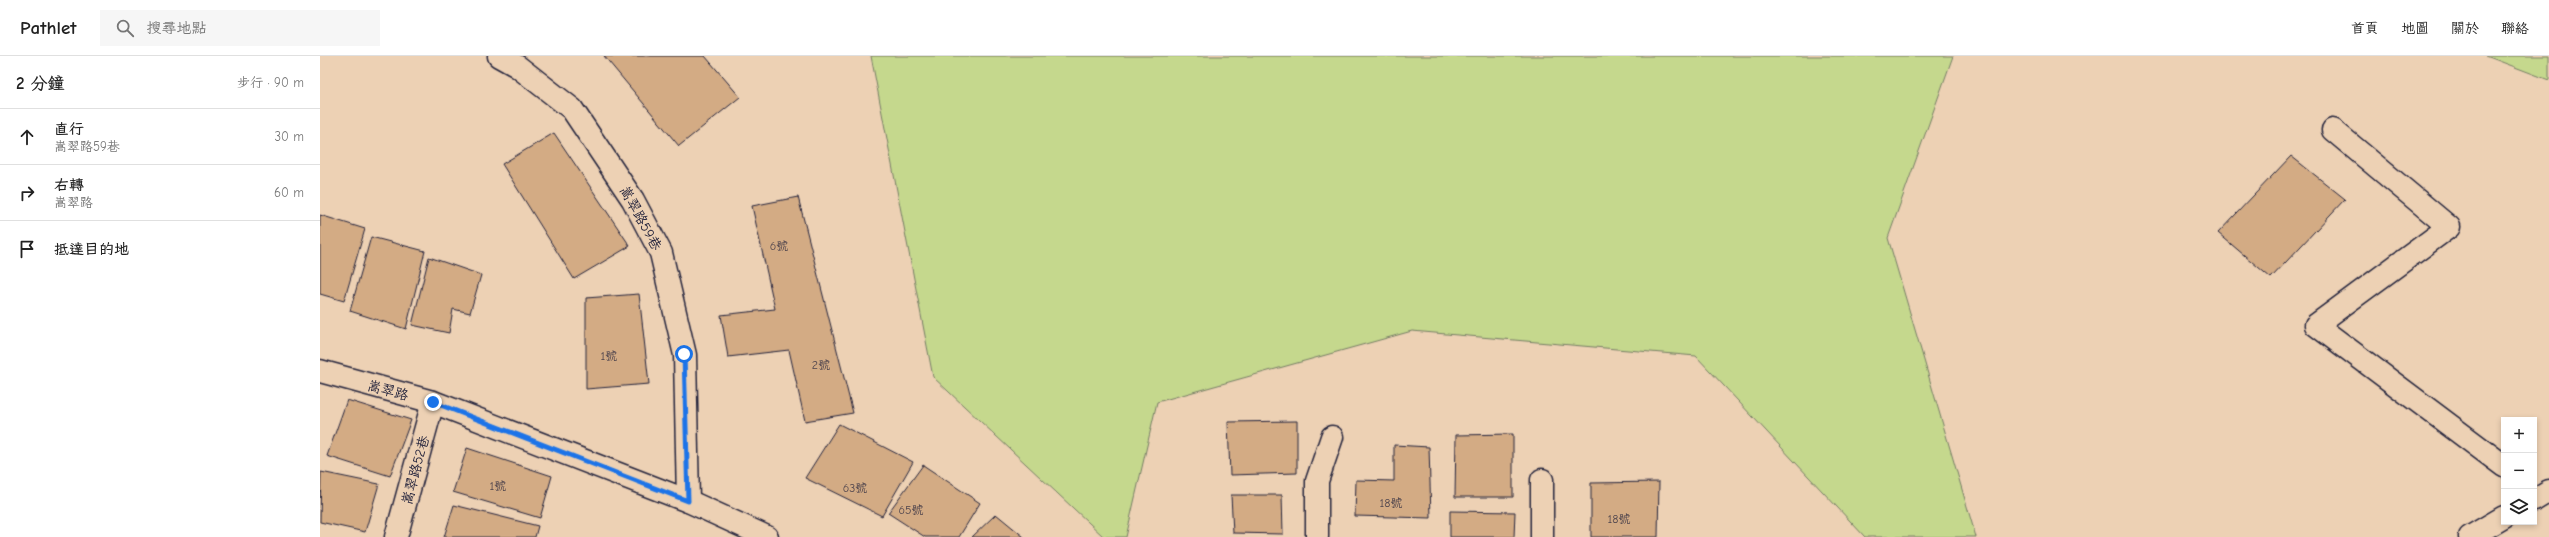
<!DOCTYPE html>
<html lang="zh-TW">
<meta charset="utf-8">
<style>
:root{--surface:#fff;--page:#f6f6f6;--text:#222;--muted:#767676;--line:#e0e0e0}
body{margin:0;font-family:"Comic Neue","LXGW WenKai TC",sans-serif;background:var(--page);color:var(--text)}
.controls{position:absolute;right:12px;bottom:12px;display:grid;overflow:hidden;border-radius:0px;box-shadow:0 2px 6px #0003}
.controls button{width:36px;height:36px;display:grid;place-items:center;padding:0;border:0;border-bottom:1px solid var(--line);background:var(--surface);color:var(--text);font:20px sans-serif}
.stop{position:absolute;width:12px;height:12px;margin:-9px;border:3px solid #1a73e8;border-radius:50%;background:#fff}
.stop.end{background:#1a73e8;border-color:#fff;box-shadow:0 1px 4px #0008}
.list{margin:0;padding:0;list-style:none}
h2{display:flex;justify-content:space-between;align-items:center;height:52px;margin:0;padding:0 16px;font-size:17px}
h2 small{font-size:13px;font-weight:400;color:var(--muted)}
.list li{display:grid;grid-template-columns:26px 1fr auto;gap:12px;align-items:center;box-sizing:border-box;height:56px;padding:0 16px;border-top:1px solid var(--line)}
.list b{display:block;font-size:15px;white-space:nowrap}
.list p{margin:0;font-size:13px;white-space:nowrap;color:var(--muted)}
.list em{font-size:13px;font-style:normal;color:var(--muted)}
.icon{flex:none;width:22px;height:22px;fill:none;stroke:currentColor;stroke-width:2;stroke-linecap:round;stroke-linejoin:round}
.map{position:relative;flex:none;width:2229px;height:481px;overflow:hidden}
header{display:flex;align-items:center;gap:24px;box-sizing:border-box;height:56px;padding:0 20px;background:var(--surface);border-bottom:1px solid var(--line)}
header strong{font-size:19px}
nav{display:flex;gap:22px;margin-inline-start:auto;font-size:14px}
.search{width:280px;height:36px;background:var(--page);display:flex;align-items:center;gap:10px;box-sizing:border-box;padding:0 14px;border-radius:0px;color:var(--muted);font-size:15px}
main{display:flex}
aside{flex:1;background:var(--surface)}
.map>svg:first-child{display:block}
.green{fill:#c5d88d;stroke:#747d64}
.building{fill:#d3ab84;stroke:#22223b}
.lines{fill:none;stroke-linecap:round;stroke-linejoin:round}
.minor-casing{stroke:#22223b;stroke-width:25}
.minor{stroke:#edd1b4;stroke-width:22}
.route{stroke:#1a73e8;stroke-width:5}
.labels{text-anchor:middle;stroke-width:3.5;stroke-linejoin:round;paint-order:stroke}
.number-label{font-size:12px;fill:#4e444d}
.street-label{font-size:14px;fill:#22223b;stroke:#edd1b4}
</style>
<header>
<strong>Pathlet</strong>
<div class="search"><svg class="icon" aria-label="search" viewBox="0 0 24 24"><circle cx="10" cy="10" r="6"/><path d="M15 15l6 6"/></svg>搜尋地點</div>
<nav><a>首頁</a><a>地圖</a><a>關於</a><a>聯絡</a></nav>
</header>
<main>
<aside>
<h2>2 分鐘<small>步行 · 90 m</small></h2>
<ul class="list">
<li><svg class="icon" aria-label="ahead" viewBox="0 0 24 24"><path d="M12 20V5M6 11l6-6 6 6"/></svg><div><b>直行</b><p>嵩翠路59巷</p></div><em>30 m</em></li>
<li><svg class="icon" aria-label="right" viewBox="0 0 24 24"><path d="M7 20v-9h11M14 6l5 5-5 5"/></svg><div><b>右轉</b><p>嵩翠路</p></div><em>60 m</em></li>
<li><svg class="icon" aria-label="arrive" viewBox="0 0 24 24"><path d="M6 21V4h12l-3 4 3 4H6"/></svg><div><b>抵達目的地</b></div></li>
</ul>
</aside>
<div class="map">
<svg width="2229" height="481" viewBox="0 0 2229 481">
<rect width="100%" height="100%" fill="#edd1b4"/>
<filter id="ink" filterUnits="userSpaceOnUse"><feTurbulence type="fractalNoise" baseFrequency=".025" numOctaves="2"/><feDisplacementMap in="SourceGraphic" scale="8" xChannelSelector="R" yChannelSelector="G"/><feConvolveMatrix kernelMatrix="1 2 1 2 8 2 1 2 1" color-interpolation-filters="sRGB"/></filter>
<g filter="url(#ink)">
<!-- green -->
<g class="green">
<path d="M551 0H1633L1568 182 1656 481H1545L1376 300 1092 275 837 346 806 481H784L613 321Z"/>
<path d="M2166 0H2229V24Z"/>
</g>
<!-- building -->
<g class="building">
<path d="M284 0H385L420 41 359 90Z"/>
<path d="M234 77 310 190 254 223 182 108Z"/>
<path d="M1971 100 2025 143 1951 222 1898 177Z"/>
<path d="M478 141 533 357 485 365 469 294 408 301 401 259 455 253 432 150Z"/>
<path d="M0 159 45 173 24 245 0 238Z"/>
<path d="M51 181 105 195 86 273 30 255Z"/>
<path d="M109 201 161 219 150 257 133 253 129 277 92 269Z"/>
<path d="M319 238 329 328 266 333V242Z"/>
<path d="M27 344 91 364 70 420 7 400Z"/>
<path d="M977 365V417L910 419 908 366Z"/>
<path d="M519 368 593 406 562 460 485 422Z"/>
<path d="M1193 378V441H1135L1136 379Z"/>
<path d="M1074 389 1109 391 1111 462 1035 460 1036 424 1074 425Z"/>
<path d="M147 392 232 420 220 462 133 436Z"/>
<path d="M603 409 660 447 639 481H605L568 457Z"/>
<path d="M1 416 59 428 45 476 0 466Z"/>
<path d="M1339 426 1338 481H1271V427Z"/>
<path d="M911 439H962L963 478 913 477Z"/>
<path d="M134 449 218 470 215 481H124Z"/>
<path d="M1130 455 1195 456 1194 481H1130Z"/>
<path d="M676 458 704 481H652Z"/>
</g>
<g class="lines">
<defs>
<g id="minor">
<path d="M179 0 197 10 252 53 313 144 341 197 365 299 368 445"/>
<path d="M2013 74 2129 171 1996 269 2184 410"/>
<path d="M0 315 113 346 368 445 447 481"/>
<path d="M2214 444 2229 435"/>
<path d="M76 481 113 346"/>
<path d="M997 481V425L1012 381"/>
<path d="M1222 481V424"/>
<path d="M2150 481 2184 461"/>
</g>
</defs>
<!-- minor casing -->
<use href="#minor" class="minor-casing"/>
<!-- minor -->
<use href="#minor" class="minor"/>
</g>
</g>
<g class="lines" filter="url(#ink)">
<!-- route -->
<path class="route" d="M113 346 368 445 364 298"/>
</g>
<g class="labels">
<!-- number labels -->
<g class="number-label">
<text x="459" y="194">6號</text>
<text x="289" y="304">1號</text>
<text x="501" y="313">2號</text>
<text x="178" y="434">1號</text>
<text x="535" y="436">63號</text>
<text x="1071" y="451">18號</text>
<text x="591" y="458">65號</text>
<text x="1299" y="467">18號</text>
</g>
<!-- street labels -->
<g class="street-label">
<text transform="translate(321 162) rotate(61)" y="5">嵩翠路59巷</text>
<text transform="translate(68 334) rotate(15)" y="5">嵩翠路</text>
<text transform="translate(95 414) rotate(-75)" y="5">嵩翠路52巷</text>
</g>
</g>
</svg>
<div class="controls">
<button>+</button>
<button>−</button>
<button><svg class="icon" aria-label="layers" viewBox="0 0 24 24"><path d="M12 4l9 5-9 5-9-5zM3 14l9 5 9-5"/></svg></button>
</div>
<div class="stop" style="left:364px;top:298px"></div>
<div class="stop end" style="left:113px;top:346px"></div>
</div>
</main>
